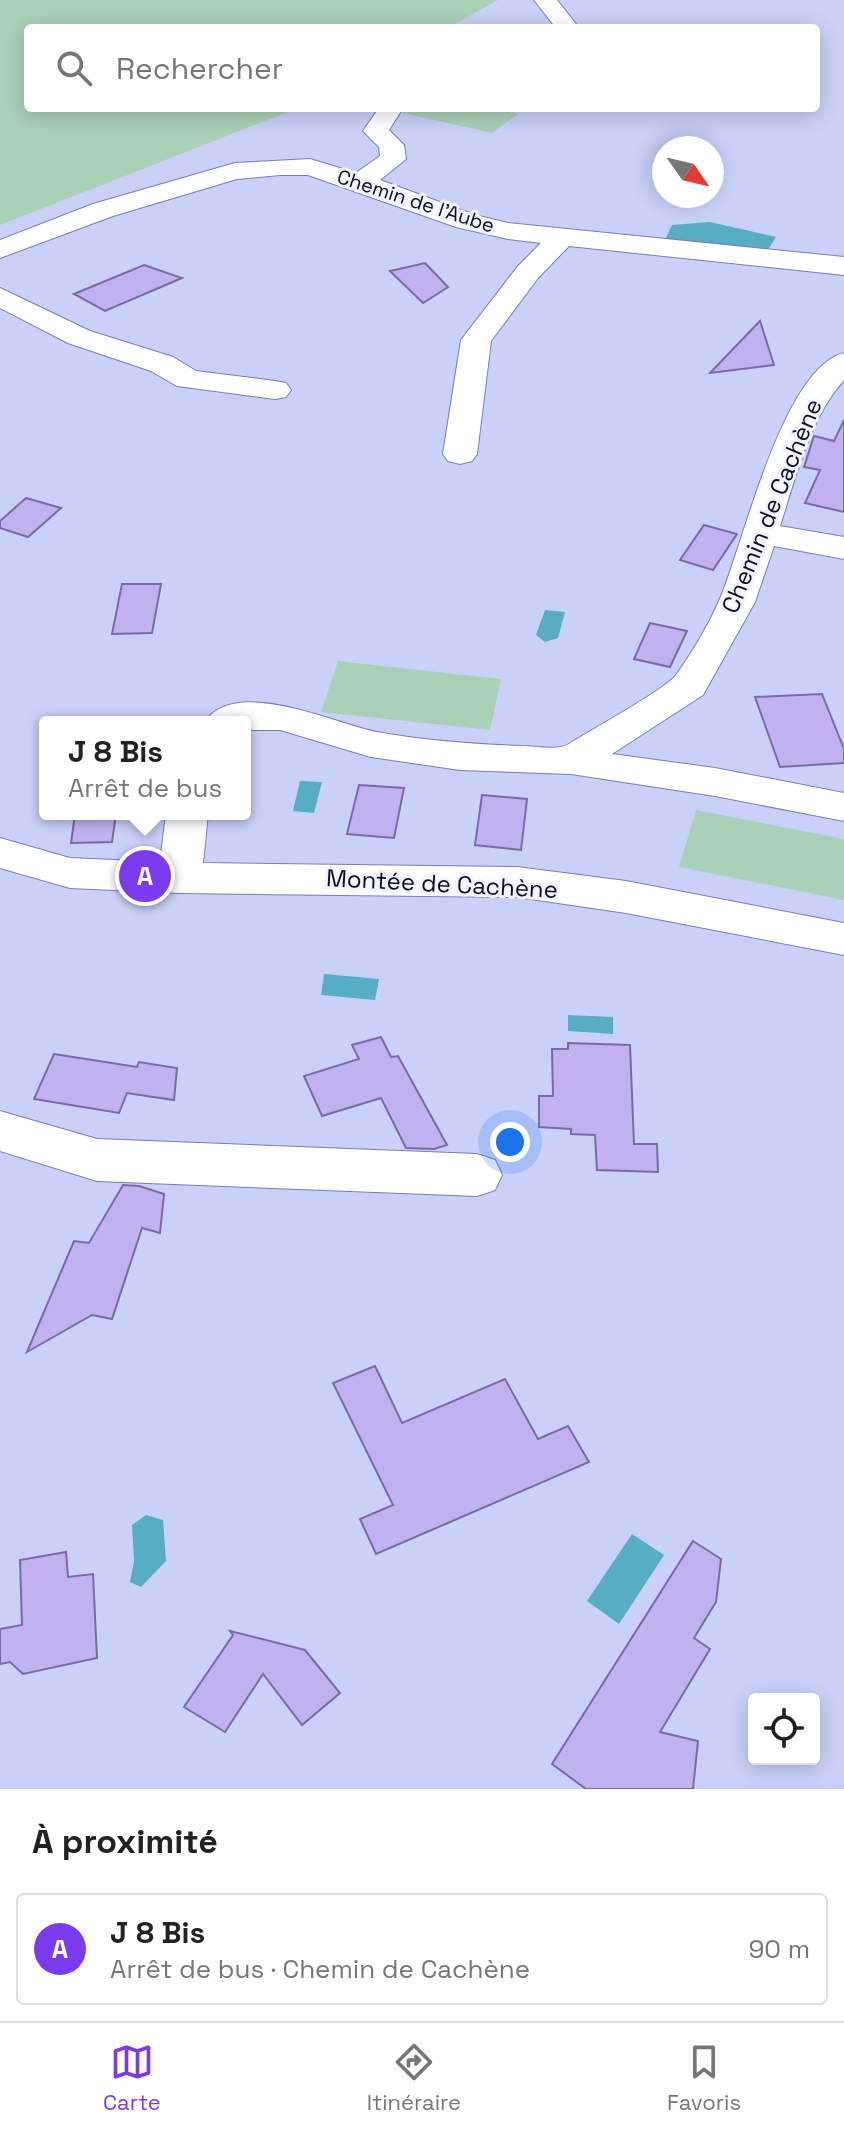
<!DOCTYPE html>
<html lang="fr">
<meta charset="utf-8">
<style>
:root{--surface:#fff;--page:#f2f2f2;--text:#222;--muted:#767676;--line:#e0e0e0;--accent:#7c3aed}
body{margin:0;font-family:"Space Grotesk",sans-serif;background:var(--page);color:var(--text)}
.controls{position:absolute;right:24px;bottom:24px;display:grid;overflow:hidden;border-radius:8px;box-shadow:0 4px 20px #0003}
.controls button{width:72px;height:72px;display:grid;place-items:center;padding:0;border:0;border-bottom:2px solid var(--line);background:var(--surface);color:var(--text);font:40px sans-serif}
.compass{position:absolute;left:652px;top:136px;width:72px;height:72px;border-radius:50%;background:var(--surface);box-shadow:0 4px 20px #0003;rotate:124deg}
.you{position:absolute;left:510px;top:1142px;width:28px;height:28px;margin:-20px;border:6px solid #fff;border-radius:50%;background:#1a73e8;box-shadow:0 0 0 12px #1a73e833}
.badge{display:grid;place-items:center;width:52px;height:52px;border-radius:50%;background:var(--accent);color:#fff;font-size:26px;font-weight:700}
.pin{position:absolute;translate:-50% -50%;border:4px solid #fff;box-shadow:0 2px 8px #0006}
.popup{position:absolute;left:39px;top:716px;width:212px;height:104px;box-sizing:border-box;display:grid;place-content:center;border-radius:8px;background:var(--surface);filter:drop-shadow(0 2px 6px #0005);font-size:26px;white-space:nowrap;color:var(--muted)}
.popup b{font-size:30px;color:var(--text)}
.popup::after{content:'';position:absolute;left:50%;top:100%;margin-left:-16px;border:16px solid transparent;border-top-color:var(--surface)}
.list{margin:0;padding:0;list-style:none}
h2{display:flex;justify-content:space-between;align-items:center;height:104px;margin:0;padding:0 32px;font-size:34px}
h2 small{font-size:26px;font-weight:400;color:var(--muted)}
.list li{display:grid;grid-template-columns:52px 1fr auto;gap:24px;align-items:center;box-sizing:border-box;height:112px;margin:0 16px 16px;padding:0 16px;border:2px solid var(--line);border-radius:8px}
.list b{display:block;font-size:30px;white-space:nowrap}
.list p{margin:0;font-size:26px;white-space:nowrap;color:var(--muted)}
.list em{font-size:26px;font-style:normal;color:var(--muted)}
.icon{flex:none;width:44px;height:44px;fill:none;stroke:currentColor;stroke-width:2;stroke-linecap:round;stroke-linejoin:round}
.map{position:relative;flex:none;width:844px;height:1789px;overflow:hidden}
.search{position:absolute;background:var(--surface);box-shadow:0 4px 20px #0003;left:24px;right:24px;top:24px;height:88px;display:flex;align-items:center;gap:20px;box-sizing:border-box;padding:0 28px;border-radius:8px;color:var(--muted);font-size:30px}
.sheet{height:232px;background:var(--surface)}
nav{display:flex;justify-content:space-around;align-items:center;box-sizing:border-box;height:112px;border-top:2px solid var(--line);background:var(--surface);font-size:22px;color:var(--muted)}
nav a{display:grid;justify-items:center;gap:4px}
nav .on{color:var(--accent)}
.map>svg:first-child{display:block}
.green{fill:#a9d1b7}
.water{fill:#57adc3}
.building{fill:#c2b1f0;stroke:#7b6aa6;stroke-width:2}
.lines{fill:none;stroke-linecap:round;stroke-linejoin:round}
.minor-casing{stroke:#757ebc;stroke-width:2}
.minor{fill:#fff;fill-rule:evenodd}
.labels{text-anchor:middle;stroke-width:6;stroke-linejoin:round;paint-order:stroke}
.far-street-label{font-size:20px;fill:#0c0e25;stroke:#f2f3fa}
.street-label{font-size:24px;fill:#0c0e25;stroke:#f2f3fa}
</style>
<div class="map">
<svg width="844" height="1789" viewBox="0 0 844 1789">
<rect width="100%" height="100%" fill="#c9d1f9"/>
<!-- green -->
<g class="green">
<path d="M0 0H498L448 28H28V108H298L0 225Z"/>
<path d="M406 108H493L518 114 492 133 399 112Z"/>
<path d="M338 661 501 679 490 730 321 712Z"/>
<path d="M696 810 844 839V900L679 867Z"/>
</g>
<!-- water -->
<g class="water">
<path d="M710 222 776 237 766 253 664 242 672 225Z"/>
<path d="M545 610 565 612 558 638 545 642 536 635Z"/>
<path d="M300 781 322 782 314 813 293 811Z"/>
<path d="M324 974 379 979 375 1000 321 995Z"/>
<path d="M568 1015 613 1017V1034L568 1031Z"/>
<path d="M146 1515 163 1520 166 1561 141 1587 130 1582 134 1561 132 1525Z"/>
<path d="M632 1534 664 1555 619 1624 587 1601Z"/>
</g>
<!-- building -->
<g class="building">
<path d="M425 263 448 287 423 303 390 271Z"/>
<path d="M144 265 182 278 105 311 74 294Z"/>
<path d="M760 321 774 365 710 373Z"/>
<path d="M844 420V512L805 503 820 470 804 467 814 436 834 441Z"/>
<path d="M26 498 61 508 28 537 0 528V521Z"/>
<path d="M704 525 737 534 713 570 680 560Z"/>
<path d="M122 584H161L152 633 112 634Z"/>
<path d="M650 623 687 631 670 667 634 659Z"/>
<path d="M822 694 844 749V763L780 767 755 697Z"/>
<path d="M359 785 404 788 394 838 347 834Z"/>
<path d="M482 795 527 799 521 850 475 845Z"/>
<path d="M75 814H116L112 842 71 843Z"/>
<path d="M381 1037 391 1057 398 1056 447 1145 434 1149 406 1148 381 1098 322 1116 304 1076 359 1059 352 1045Z"/>
<path d="M568 1043 630 1045 634 1144H657L658 1172 597 1170 595 1135 571 1134V1129L539 1127V1096H553L552 1049H568Z"/>
<path d="M54 1054 137 1067 139 1062 177 1068 174 1100 127 1093 119 1113 34 1099Z"/>
<path d="M123 1185 139 1186 164 1194 160 1233 142 1228 112 1319 92 1315 27 1352 74 1241 89 1243Z"/>
<path d="M375 1366 402 1423 505 1379 538 1439 568 1426 589 1462 376 1554 360 1519 393 1505 333 1383Z"/>
<path d="M693 1541 721 1559 716 1602 694 1638 710 1649 660 1732 698 1741 693 1789H586L552 1764Z"/>
<path d="M66 1552 68 1577 93 1574 97 1658 23 1674 10 1662 0 1664V1629L22 1625 20 1560Z"/>
<path d="M230 1631 305 1650 340 1693 302 1725 263 1674 225 1732 184 1707 233 1635Z"/>
</g>
<g class="lines">
<defs>
<g id="minor">
<path d="M534 0H557L579 28H556Z"/>
<path d="M379 108H403L389 130 404 145 406 159 380 180 475 215 508 223 844 257V275L569 246 538 278 491 341 477 454 472 461 460 464 448 461 443 454 461 340 518 266 541 243 508 239 456 227 308 175H280L237 179 113 216 0 258V240L93 204 235 163 310 159 356 173 380 156 379 147 363 131Z"/>
<path d="M0 288 90 331 173 357 196 371 275 381 286 383 291 390 286 397 275 399 177 386 151 371 68 343 0 308Z"/>
<path d="M844 353V380C809 419 796 477 780 526L844 537V559L774 546 755 602 703 695 612 754 715 768 844 793V821L715 796 571 774 460 770 371 757 280 730H245V722H205C235 676 336 724 377 732 425 741 473 744 522 746 536 746 557 751 569 744 589 731 666 689 676 675 692 653 708 626 719 601 743 547 782 368 844 353Z"/>
<path d="M166 814H208L203 863 517 867 626 881 844 923V955L626 913 517 897 180 893 70 888 0 868V838L70 858 160 862Z"/>
<path d="M0 1111 97 1139 477 1154 495 1160 502 1175 495 1190 477 1196 97 1181 0 1151Z"/>
</g>
</defs>
<!-- minor casing -->
<use href="#minor" class="minor-casing"/>
<!-- minor -->
<use href="#minor" class="minor"/>
</g>
<g class="labels">
<!-- far-street labels -->
<g class="far-street-label">
<text transform="translate(416 201) rotate(18)" y="7">Chemin de l'Aube</text>
</g>
<!-- street labels -->
<g class="street-label">
<text transform="translate(772 506) rotate(-68)" y="8">Chemin de Cachène</text>
<text transform="translate(442 884) rotate(3)" y="8">Montée de Cachène</text>
</g>
</g>
</svg>
<div class="controls">
<button><svg class="icon" aria-label="locate" viewBox="0 0 24 24"><circle cx="12" cy="12" r="6"/><path d="M12 2v4M12 18v4M2 12h4M18 12h4"/></svg></button>
</div>
<svg class="compass" viewBox="-18 -18 36 36"><path d="M0-13l5 13h-10z" fill="#e53935"/><path d="M0 13l5-13h-10z" fill="#767676"/></svg>
<div class="you"></div>
<div class="pin badge" style="left:145px;top:876px">A</div>
<div class="popup"><b>J 8 Bis</b>Arrêt de bus</div>
<div class="search"><svg class="icon" aria-label="search" viewBox="0 0 24 24"><circle cx="10" cy="10" r="6"/><path d="M15 15l6 6"/></svg>Rechercher</div>
</div>
<section class="sheet">
<h2>À proximité<small></small></h2>
<ul class="list">
<li><span class="badge">A</span><div><b>J 8 Bis</b><p>Arrêt de bus · Chemin de Cachène</p></div><em>90 m</em></li>
</ul>
</section>
<nav>
<a class="on"><svg class="icon" aria-label="map" viewBox="0 0 24 24"><path d="M3 6l6-2 6 2 6-2v14l-6 2-6-2-6 2zM9 4v14M15 6v14"/></svg>Carte</a>
<a><svg class="icon" aria-label="directions" viewBox="0 0 24 24"><path d="M12 3l9 9-9 9-9-9zM9 14v-3h6M13 9l2 2-2 2"/></svg>Itinéraire</a>
<a><svg class="icon" aria-label="saved" viewBox="0 0 24 24"><path d="M7 4h10v16l-5-4-5 4z"/></svg>Favoris</a>
</nav>
